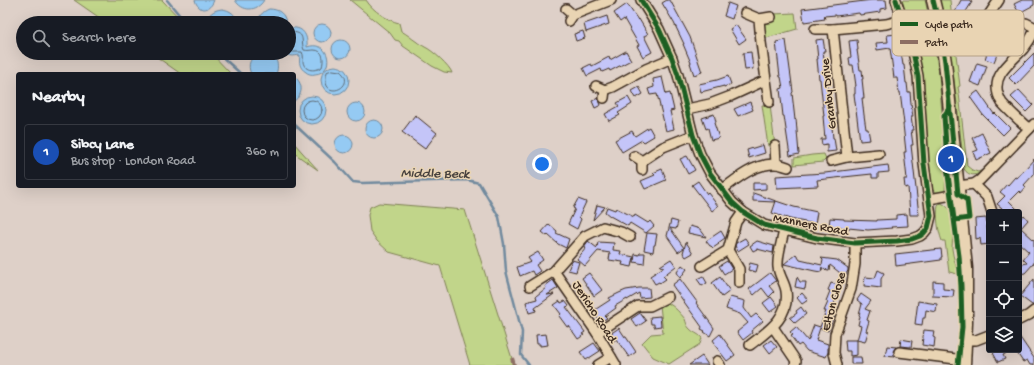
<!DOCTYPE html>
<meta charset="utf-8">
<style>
:root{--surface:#171b24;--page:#20242c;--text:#f1f3f6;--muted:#9ea1a6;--line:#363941;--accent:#8c9099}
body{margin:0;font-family:"Gochi Hand",sans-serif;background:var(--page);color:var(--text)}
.controls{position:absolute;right:12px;bottom:12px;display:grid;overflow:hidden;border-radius:4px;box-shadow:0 4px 16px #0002}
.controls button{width:36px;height:36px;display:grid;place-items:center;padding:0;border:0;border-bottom:1px solid var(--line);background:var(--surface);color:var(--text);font:20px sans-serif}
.you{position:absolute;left:542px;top:164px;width:14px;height:14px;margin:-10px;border:3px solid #fff;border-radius:50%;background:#1a73e8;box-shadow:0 0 0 6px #1a73e833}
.badge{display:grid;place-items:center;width:26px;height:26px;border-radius:50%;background:var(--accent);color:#fff;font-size:13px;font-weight:700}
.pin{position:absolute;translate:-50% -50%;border:2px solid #fff;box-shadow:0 1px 4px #0006}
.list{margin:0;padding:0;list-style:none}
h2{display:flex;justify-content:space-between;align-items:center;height:52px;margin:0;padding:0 16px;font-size:17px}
h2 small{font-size:13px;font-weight:400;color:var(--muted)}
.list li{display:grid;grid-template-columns:26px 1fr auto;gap:12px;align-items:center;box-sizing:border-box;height:56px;margin:0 8px 8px;padding:0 8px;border:1px solid var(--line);border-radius:4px}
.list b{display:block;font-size:15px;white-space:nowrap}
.list p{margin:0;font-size:13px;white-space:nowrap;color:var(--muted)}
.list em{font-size:13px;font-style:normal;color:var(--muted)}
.icon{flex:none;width:22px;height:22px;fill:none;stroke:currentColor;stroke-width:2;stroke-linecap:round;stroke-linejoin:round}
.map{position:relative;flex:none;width:1034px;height:365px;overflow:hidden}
.search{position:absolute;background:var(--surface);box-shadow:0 4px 16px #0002;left:16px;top:16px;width:280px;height:44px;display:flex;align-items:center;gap:10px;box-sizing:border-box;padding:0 14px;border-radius:22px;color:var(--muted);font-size:15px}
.panel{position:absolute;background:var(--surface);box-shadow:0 4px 16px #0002;left:16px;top:72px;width:280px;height:116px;border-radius:4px}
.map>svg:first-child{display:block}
.green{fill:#c1d58a;stroke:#7e8054}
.water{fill:#95caf3;stroke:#718a9e}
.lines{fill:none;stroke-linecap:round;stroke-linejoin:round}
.shore{stroke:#5f6a73;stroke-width:1}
.stream{stroke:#718a9e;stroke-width:2.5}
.building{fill:#c4c5f8;stroke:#3b2a1e}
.street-casing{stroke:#3b2a1e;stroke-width:12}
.secondary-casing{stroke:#3b2a1e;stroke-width:15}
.street{stroke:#e9d4b3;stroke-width:9}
.secondary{stroke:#e9d4b3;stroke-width:12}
.quiet{stroke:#8d6e63;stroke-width:4;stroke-dasharray:8 4;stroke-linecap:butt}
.cycleway-casing{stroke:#e9d4b3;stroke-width:8}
.cycleway{stroke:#1b5e20;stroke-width:5}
.labels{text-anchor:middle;stroke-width:3;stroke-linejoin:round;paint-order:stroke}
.street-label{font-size:13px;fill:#3b2a1e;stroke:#e9d4b3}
.water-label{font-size:14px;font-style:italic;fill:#48423e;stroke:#e9d4b3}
.key{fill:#e9d4b3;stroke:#b5a186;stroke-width:1}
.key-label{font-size:11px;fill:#3b2a1e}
</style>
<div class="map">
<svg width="1034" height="365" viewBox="0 0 1034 365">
<rect width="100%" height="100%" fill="#ded0c8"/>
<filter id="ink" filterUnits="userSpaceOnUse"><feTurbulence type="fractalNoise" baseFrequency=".025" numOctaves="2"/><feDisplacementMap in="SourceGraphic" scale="8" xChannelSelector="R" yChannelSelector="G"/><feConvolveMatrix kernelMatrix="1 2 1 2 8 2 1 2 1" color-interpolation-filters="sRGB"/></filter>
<g filter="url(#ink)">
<!-- green -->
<g class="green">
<path d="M74 0H162L184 23H107Z"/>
<path d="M350 0H366C373 11 387 20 399 23L401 31C407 34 411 38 417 42 419 44 422 45 425 47 432 50 450 66 452 73L444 72 432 66 403 46 399 41 395 40 390 33Z"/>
<path d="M899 0H925L932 31 939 74 946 167 945 190 944 192 937 193 931 189 926 137Z"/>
<path d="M939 0H950L953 31 960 86 958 87 959 93 967 166 972 170 978 172 983 170 997 154 998 155C990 164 975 185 964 169 958 112 953 55 939 0Z"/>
<path d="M795 13 797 29 763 39V22L773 14Z"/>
<path d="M151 53H211L231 74H181Z"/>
<path d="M762 105H770L775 146H768Z"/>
<path d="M294 143 318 170 294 153Z"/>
<path d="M824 154 826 159 823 162 794 165V158L812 155Z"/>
<path d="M379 203 465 210 514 365H470L440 266 389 252 377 241 370 231 368 215 370 207Z"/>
<path d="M941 203C959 210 952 234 952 249 953 257 956 266 958 274L949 272 945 241H942C938 230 936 217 938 205Z"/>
<path d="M668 303C675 307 680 313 685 319 686 322 687 326 689 328 693 333 698 333 702 338L700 344 669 364 653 357 642 343 651 334 663 333 660 305Z"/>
</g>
<!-- water -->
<g class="water">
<path d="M195 0H214C210 12 198 12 195 0Z"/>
<path d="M235 0H264C257 12 242 12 235 0Z"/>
<path d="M222 9C230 10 236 14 238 23H206C208 14 213 10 222 9Z"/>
<path d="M269 9C279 9 285 14 286 23H257C259 16 262 12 269 9Z"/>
<circle cx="322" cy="33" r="9"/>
<path d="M289 28C303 26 308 35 307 47 331 39 335 73 315 74 312 75 308 74 306 72 299 68 299 62 300 55 294 56 289 57 284 53H289Z"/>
<circle cx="341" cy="49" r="9"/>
<path d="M259 53C262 53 266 52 269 54 278 57 279 67 276 74H251C247 65 250 57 259 53Z"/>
<circle cx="335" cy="80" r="14"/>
<path d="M294 76C303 83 304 94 294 101Z"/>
<circle cx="312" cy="110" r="14"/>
<circle cx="356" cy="112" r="9"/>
<circle cx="374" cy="129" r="9"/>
<circle cx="344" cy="144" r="9"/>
</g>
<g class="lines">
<!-- shore -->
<g class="shore">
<path d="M289 32C307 32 300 40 304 50 308 51 310 50 314 50 324 50 324 60 322 67 316 71 305 72 303 62 303 58 304 56 302 52H289"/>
<path d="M333 70 340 71C360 87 318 104 327 72Z"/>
<circle cx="312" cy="110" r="10"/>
</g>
<!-- stream -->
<g class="stream">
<path d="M167 0 186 23"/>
<path d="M218 53 241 74"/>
<path d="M294 124 335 162 353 182 362 183 467 180 479 183 499 217 504 244 506 271 522 332 521 355 529 365"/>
</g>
</g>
<!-- building -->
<g class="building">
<path d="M667 0H670L690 37 702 72 694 75 690 63H691L683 44H684L674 23 662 3Z"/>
<path d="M872 0H886L887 8 880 9V12L860 15 859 13 836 16V15L824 16 825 19 804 22 802 9Z"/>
<path d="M961 0H969L972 2 958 24 954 14Z"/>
<path d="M1022 0H1034V5L1019 13 1014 4Z"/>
<path d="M728 3 736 6 732 19 724 16Z"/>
<path d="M627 4 638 20 639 19 648 34 644 36 652 52 643 57 637 46 639 45 624 19 620 22 614 13Z"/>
<path d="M607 16 609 24 586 32 584 24Z"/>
<path d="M736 25 746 39 739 44 730 29Z"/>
<path d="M583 31 585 38 576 41 574 34Z"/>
<path d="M898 34 903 65H904L906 83H907L908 92H910L911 104 913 117H911L913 130H911L913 145H911L919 215H910L908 187 905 188 904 179H907L904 152H906L903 124H904L900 92H899L897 78H894L890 48 877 50 876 43 888 42 887 35Z"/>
<path d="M990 37 1002 42 994 62 985 59 990 44 988 43Z"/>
<path d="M823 39 825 51H823L829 96 833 138H834L836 151 827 152V144L822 145 821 139H825L823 116H824L820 79H819L817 59H818L816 40Z"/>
<path d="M786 40 793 92 792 93 795 120 796 119 799 154 790 156 784 116H783L780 89 783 88 781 77H780L776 42Z"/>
<path d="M857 40 858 50H857L860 70H862L863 79H862L864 98H862L864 115 866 129H868L870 140 860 141 854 94H855V86H856L853 65H850L849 58 851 57 849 41Z"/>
<path d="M626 51 631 60 610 71 609 69 602 72 601 69 587 76 583 68 591 64 592 66 609 57 610 60Z"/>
<path d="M751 52 753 69 745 70 743 53Z"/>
<path d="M1034 53V66L1016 85 1009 78Z"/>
<path d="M977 63 987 66 980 86 970 82Z"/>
<path d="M728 76 731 84 724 87V86L701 92 699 84 717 80Z"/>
<path d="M662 77 666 94 670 93 674 110 670 111 674 129 666 131 657 94 650 95 648 89 654 87 653 79Z"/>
<path d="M639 87 643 94 636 98 632 91Z"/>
<path d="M1019 90 1033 105 1026 112 1011 97Z"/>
<path d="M978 91 994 114 995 113 1010 128 1003 135 983 115 970 97Z"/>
<path d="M628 97 632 104 618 113 620 115 609 121 605 114 619 106 617 103Z"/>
<path d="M598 98 601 105 595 108 592 101Z"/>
<path d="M750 102 753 110 738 116 734 109Z"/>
<path d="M714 114 716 122 714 123 719 138 711 140 708 128 706 129 702 118Z"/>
<path d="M415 115 437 133 425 149 402 132Z"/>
<path d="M649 127 654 136 644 142 642 140 622 152 615 140 632 131 635 136Z"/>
<path d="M982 133 991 153 976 160 973 152 978 150 972 138Z"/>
<path d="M763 145 765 153 749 158 747 150Z"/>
<path d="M687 156 695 170 688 174 680 159Z"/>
<path d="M1034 159V174L1024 185 1026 187 1021 193 1019 191 1009 201 1020 212H998L1002 208 997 204 1005 196 1000 192 1007 184 1008 185 1015 177 1017 178Z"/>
<path d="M888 165 889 172 878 173V178H872V174L853 176 817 180 818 186 777 188 776 176 825 173Z"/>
<path d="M662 169 665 176H664L666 180 645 189 641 181 655 175 653 173Z"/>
<path d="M698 181 707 194 708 193 718 206 712 211 692 185Z"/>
<path d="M753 183H766V189L753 190Z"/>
<path d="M753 193 776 201 775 202 753 201Z"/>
<path d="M578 199 586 202 579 217 581 219 577 229 568 224 575 209 573 208Z"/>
<path d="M776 201 794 207 817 212 815 224 790 219 772 213Z"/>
<path d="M597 205 605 207 593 220Z"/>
<path d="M607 207 615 210 616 208 634 217 635 215 648 223 650 221 654 226 646 233 630 223 628 226 610 216 605 212Z"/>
<path d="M907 214 908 226 891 227 892 228 868 230 829 226 830 218 844 219V220L877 221V220L896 219V215Z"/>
<path d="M1024 215 1028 220 1021 228 1034 240V263L1025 273 1019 274V265L1027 263 1023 259 1029 252 1019 243V220Z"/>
<path d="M986 218 989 244 981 245 980 238 976 239 975 219Z"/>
<path d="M671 220 678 222 676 229 670 228 684 248 678 252 667 236Z"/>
<path d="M549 224 557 231 556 233 569 239 566 248 558 244 548 235 547 236 542 232Z"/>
<path d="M690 226 700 229 706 237 688 233Z"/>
<path d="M721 231 725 238 718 243 719 244 713 248 711 246H710L706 241Z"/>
<path d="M647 233 657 234 655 245H654L653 252 644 250Z"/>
<path d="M745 238 749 244 738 251 735 246 736 243Z"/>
<path d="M588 241 597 248 598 242 614 243 613 250 621 251 620 254 634 257 632 267 622 265 623 262 609 260 610 253 598 251 585 266 577 259 586 248 584 247Z"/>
<path d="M757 241 774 246 773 253 757 249 753 251 750 246Z"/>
<path d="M686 242 693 253 686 257 683 253Z"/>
<path d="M941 249 942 257H941V260L896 266 895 254Z"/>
<path d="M538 252 543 260 536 265 540 271 534 275 532 271 520 276 517 267 531 262 528 258Z"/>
<path d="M640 253H645L644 264 634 262 635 254 639 255Z"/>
<path d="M796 254 800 260 822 265 823 260 821 258 837 260 848 268V271L844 276 830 265 829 270 822 269V267L821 272 815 271 784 264Z"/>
<path d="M671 259 676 266 663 276 666 279 660 283 659 282 655 284 650 276 664 267 660 266Z"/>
<path d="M572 260 579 262 576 272 568 270Z"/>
<path d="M727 261 732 269 724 274 719 266Z"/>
<path d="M750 263 758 265 756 272 748 270Z"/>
<path d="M682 265 687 269 680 278 677 272Z"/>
<path d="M878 270 884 273 881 279V288L864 286 865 277 875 278Z"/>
<path d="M589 273 602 290 594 296 582 278Z"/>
<path d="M770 273 776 281 769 286 774 292 769 297 762 288 754 295 749 289Z"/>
<path d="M703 276 707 283 702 286 697 279Z"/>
<path d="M720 277 730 291 722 297 712 283Z"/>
<path d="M797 277 800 282H806L805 289 795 287Z"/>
<path d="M680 279 697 302 696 303 714 328 710 336 704 332 705 331 701 329 702 327 672 285Z"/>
<path d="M1034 279V305H1032L1020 296Z"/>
<path d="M553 280 558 288 547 295 554 294 535 308 536 311 529 313 526 302 537 299 536 296 546 288 545 286Z"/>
<path d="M933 281 943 282V289L954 290 953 297 933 296Z"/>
<path d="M831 283 840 286 833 307 835 308 832 316 834 317 828 331 820 328 816 340 828 344V352L826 357 807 351 801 344 798 346 791 336 793 335 790 332 796 327 808 341 814 325 820 327 826 311H824L828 302 826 301 830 291 828 290Z"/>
<path d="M639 288H649L650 297 640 298 639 293 627 300V299L615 306 616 308 605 316 607 318 600 322 593 311 610 300 609 298 619 293 626 290Z"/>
<path d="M802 293 808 300 802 304 797 298Z"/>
<path d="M861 294 871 301 865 309 870 311 867 320 869 321 866 331 868 332 865 342 857 340 861 326 858 325 860 316 859 315 862 304 857 300Z"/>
<path d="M730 297 745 301 744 308 751 318 756 314 763 321 751 331 752 333 743 340 737 332 748 323 740 314 726 309Z"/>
<path d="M771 297 778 306 770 312 763 303Z"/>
<path d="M560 301 561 303 565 301 569 306 566 307 585 332 582 334 584 335 578 339 569 326 567 327 559 316 561 314 554 305Z"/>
<path d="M918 301 937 304 936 312 926 310 925 318H923L922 325 915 324Z"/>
<path d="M801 307 806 314 795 323 790 318 797 313 796 311Z"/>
<path d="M640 313 646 321 637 327 631 319Z"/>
<path d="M660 316 661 326 654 327V324H651L650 317Z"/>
<path d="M619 328 625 337H626L636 352 629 357 616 339 614 341 610 334Z"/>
<path d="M924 330 934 331 933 337 935 338 934 347 922 345Z"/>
<path d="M546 334 548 345 540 346V344H537L536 335Z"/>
<path d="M720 334 735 355 727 361 714 344 715 343 713 340Z"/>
<path d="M1019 336 1034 358V365H1030L1027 360 1023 362 1015 350H1019Z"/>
<path d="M901 339 912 341 911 347 900 346Z"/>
<path d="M771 340 777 347 770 353 764 345Z"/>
<path d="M845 340H857V355L850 356V351H846Z"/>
<path d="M594 343 600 351 586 360 580 352Z"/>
<path d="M887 346 896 347 893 351 895 357 885 356Z"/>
<path d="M998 350H1013L1003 355 1005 359 998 362 993 353Z"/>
<path d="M702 356 708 365H689Z"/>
<path d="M851 357H861L862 364H851Z"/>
</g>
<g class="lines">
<defs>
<g id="street">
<path d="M641 0 659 29 672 58 678 75 693 135 700 154 710 173 732 202 743 212 764 225 817 238 855 243 897 241 912 239 920 236 924 233 928 228 931 216 924 164 918 76 913 52 896 0"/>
<path d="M566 9 573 15 569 21"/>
<path d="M573 15 611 0"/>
<path d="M759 19 771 17"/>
<path d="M984 22 999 0"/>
<path d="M1026 23 1034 27"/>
<path d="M815 29H833"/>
<path d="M766 80 769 102"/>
<path d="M596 86 605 90 604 98"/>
<path d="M605 90 613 87 646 69 672 58"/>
<path d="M687 109 710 104 731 96 766 80 761 42 759 19 745 13"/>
<path d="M1029 129C1020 121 1010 112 1002 103 1000 100 999 97 998 94 992 74 1012 62 1024 48 1028 43 1031 38 1034 32"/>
<path d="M775 146 776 164"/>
<path d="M879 154 847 157 833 29 886 24 902 20"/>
<path d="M634 156 642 161V170"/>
<path d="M642 161 663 147 693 135"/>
<path d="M831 161 847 157"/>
<path d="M974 184 987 197 992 212"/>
<path d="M957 186 974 184 980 180 1034 124"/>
<path d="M722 190C737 178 756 163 776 164 780 164 784 166 788 167"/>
<path d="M929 199 958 194"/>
<path d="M728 250 739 269V283"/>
<path d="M702 266 728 250 736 222 743 212"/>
<path d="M530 286 554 271"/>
<path d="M1019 320 1029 315 1034 311"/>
<path d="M773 327 794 358 796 361 795 365"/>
<path d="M597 333 638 306H650L668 297"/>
<path d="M966 340H976L989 335"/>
<path d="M750 345C768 331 790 317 786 291 785 283 779 276 778 267 777 255 782 242 784 230"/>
<path d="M899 352 964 360"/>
<path d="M717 361 720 365"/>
<path d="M598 365 611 357"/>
<path d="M616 365 597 333 554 271 585 236 603 227 621 232 630 237"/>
<path d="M837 365 834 353 835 334 851 289 855 264V243"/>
</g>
<path id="secondary" d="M933 0 940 29 945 62 966 268V323L964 365"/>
</defs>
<!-- street casing -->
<use href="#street" class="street-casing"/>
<!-- secondary casing -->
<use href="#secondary" class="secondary-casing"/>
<!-- street -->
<use href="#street" class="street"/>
<!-- secondary -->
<use href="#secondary" class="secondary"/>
<!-- quiet -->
<path class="quiet" d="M512 358 514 365"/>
<defs>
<g id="cycleway">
<path d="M641 0 659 29 672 58 678 75 693 135 700 154 710 173 732 202 743 212 764 225 817 238 855 243 897 241 912 239 920 236 924 233 928 228 931 216 924 164 918 76 913 52 896 0"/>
<path d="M933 0 940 29 945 62 958 194 967 200 969 218 955 220"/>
<path d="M950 107 944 116 948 175 959 256 961 286 962 327 958 365"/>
</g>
</defs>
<!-- cycleway casing -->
<use href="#cycleway" class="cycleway-casing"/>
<!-- cycleway -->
<use href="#cycleway" class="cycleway"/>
</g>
</g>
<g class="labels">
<!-- street labels -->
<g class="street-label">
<text transform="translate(827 94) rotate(-96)" y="5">Granby Drive</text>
<text transform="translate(811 223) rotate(11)" y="5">Manners Road</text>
<text transform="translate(832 301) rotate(-74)" y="5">Elton Close</text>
<text transform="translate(596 311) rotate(57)" y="5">Jericho Road</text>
</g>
<!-- water labels -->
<g class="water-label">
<text transform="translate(435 172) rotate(1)" y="5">Middle Beck</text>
</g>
</g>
<!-- legend -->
<rect x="892" y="10" width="132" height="46" rx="6" class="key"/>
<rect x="900" y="22" width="18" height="4" fill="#1b5e20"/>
<rect x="900" y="40" width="18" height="4" fill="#8d6e63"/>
<g class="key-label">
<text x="925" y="28">Cycle path</text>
<text x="925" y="46">Path</text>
</g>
</svg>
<div class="controls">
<button>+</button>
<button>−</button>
<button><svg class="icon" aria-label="locate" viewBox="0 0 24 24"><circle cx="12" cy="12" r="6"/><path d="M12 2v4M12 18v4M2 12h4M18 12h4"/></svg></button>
<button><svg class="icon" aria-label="layers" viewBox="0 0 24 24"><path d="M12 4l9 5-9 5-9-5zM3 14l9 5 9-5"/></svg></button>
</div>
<div class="you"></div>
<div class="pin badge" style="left:951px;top:159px;background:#1a4fb4">1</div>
<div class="search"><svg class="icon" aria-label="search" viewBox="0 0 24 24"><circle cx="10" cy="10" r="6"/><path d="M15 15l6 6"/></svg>Search here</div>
<section class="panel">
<h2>Nearby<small></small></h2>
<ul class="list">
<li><span class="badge" style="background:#1a4fb4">1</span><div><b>Sibcy Lane</b><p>Bus stop · London Road</p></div><em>360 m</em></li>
</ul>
</section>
</div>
